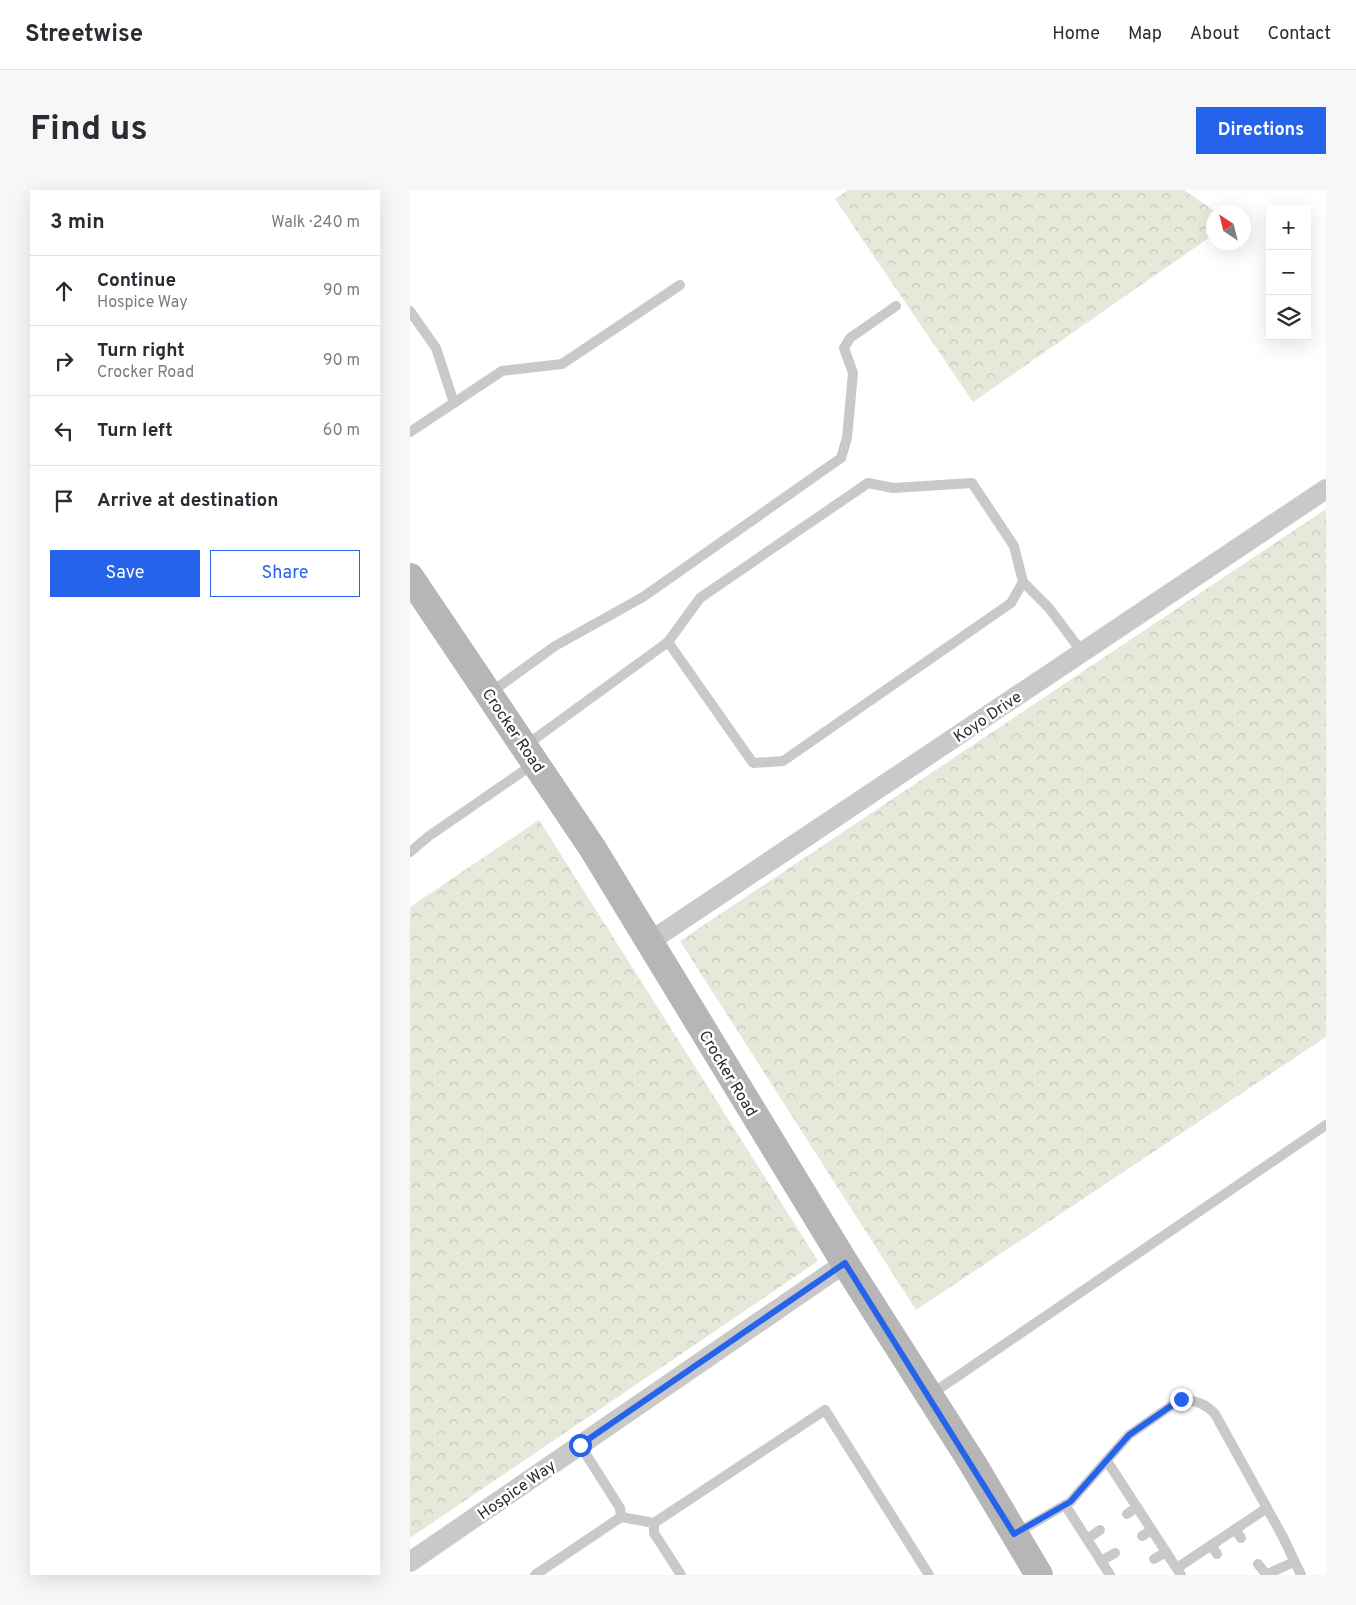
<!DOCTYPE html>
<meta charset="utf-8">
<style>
:root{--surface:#fff;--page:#f7f7f7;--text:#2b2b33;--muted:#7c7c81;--line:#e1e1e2;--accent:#2563eb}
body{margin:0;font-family:Overpass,sans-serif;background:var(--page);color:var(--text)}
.controls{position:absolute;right:15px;top:15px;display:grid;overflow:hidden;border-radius:0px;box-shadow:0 5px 20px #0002}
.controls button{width:45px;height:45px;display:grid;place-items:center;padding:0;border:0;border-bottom:1px solid var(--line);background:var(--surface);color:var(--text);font:25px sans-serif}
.compass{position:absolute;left:796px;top:15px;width:45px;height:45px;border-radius:50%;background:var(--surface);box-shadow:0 5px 20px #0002;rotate:325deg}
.stop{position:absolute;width:15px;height:15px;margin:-11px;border:4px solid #2563eb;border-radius:50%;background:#fff}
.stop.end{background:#2563eb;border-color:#fff;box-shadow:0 1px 5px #0008}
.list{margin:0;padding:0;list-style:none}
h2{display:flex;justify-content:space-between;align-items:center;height:65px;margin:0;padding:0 20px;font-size:21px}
h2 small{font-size:16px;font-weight:400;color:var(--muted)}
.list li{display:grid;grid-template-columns:32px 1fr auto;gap:15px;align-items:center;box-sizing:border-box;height:70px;padding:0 20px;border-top:1px solid var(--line)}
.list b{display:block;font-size:19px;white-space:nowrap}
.list p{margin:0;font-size:16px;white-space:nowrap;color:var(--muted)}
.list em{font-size:16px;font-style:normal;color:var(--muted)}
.actions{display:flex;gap:10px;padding:15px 20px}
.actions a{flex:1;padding:11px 0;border:1px solid var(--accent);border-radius:0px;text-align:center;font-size:18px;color:var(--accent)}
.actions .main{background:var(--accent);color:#fff}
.icon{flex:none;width:28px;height:28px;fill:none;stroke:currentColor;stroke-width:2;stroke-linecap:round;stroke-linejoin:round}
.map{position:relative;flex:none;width:916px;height:1385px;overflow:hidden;border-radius:0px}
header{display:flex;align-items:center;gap:30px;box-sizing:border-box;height:70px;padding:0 25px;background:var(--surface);border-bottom:1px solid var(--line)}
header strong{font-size:24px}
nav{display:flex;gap:28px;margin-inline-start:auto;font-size:18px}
.intro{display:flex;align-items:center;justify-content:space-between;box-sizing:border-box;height:120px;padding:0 30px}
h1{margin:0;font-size:35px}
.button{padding:12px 22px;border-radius:0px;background:var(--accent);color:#fff;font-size:18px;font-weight:700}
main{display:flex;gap:30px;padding:0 30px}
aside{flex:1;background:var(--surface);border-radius:0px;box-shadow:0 5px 20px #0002}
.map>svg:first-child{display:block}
.forest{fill:url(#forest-crowns)}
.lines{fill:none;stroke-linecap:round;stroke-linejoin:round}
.lane{stroke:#c9c9c9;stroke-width:10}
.street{stroke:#c9c9c9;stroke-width:20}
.secondary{stroke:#b6b6b6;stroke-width:28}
.route{stroke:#2563eb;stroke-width:6}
.labels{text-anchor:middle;stroke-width:5;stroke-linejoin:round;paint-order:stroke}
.street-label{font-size:16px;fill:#2c2c2c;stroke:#fff}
</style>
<header>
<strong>Streetwise</strong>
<nav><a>Home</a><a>Map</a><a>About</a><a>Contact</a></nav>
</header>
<div class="intro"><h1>Find us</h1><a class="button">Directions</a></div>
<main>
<aside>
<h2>3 min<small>Walk · 240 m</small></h2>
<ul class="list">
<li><svg class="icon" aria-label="ahead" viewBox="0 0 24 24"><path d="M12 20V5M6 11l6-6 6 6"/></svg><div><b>Continue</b><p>Hospice Way</p></div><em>90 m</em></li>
<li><svg class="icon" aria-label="right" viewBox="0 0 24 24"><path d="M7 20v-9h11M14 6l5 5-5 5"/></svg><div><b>Turn right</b><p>Crocker Road</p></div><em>90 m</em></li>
<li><svg class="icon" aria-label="left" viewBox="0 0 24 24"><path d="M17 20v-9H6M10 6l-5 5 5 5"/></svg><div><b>Turn left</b></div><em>60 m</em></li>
<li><svg class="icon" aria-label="arrive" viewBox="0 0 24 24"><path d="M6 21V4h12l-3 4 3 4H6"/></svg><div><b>Arrive at destination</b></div></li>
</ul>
<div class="actions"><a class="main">Save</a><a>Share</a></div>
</aside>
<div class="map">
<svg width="916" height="1385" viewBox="0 0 916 1385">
<defs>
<pattern id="forest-crowns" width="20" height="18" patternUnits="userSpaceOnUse" patternTransform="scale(1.25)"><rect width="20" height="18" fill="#e4e9da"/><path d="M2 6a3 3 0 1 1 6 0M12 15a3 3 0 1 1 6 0" fill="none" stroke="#c4c8bb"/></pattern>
</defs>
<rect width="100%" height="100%" fill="#fff"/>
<!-- forest -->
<g class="forest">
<path d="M438 0H774L806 22H804L803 45 563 212 425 9Z"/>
<path d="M916 319V847L506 1120 270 751Z"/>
<path d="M129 630 408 1071 0 1348V717Z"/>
</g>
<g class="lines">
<!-- lane -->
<g class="lane">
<path d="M0 121 26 158 44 213"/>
<path d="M0 242 92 181 152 174 270 95"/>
<path d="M613 392 639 418 672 462"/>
<path d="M80 503 145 456 233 407 431 268 437 248 443 183 434 158 440 148 486 116"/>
<path d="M115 556 258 452 290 408 458 293 483 298 562 293 604 356 613 392 601 413 373 571 343 573 258 452"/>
<path d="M0 662 19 646 125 573"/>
<path d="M520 1205 916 935"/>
<path d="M697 1271 771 1385"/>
<path d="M655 1315 700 1385"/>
<path d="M717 1324 727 1317"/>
<path d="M211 1327 244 1333 415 1220 519 1385"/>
<path d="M244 1333V1343L271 1385"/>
<path d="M825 1339 831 1348"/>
<path d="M605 1344 660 1312 719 1245 771 1209C786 1211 795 1213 805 1224L873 1347 891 1385"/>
<path d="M732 1346 742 1340"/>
<path d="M677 1349 690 1340"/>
<path d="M801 1355 807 1364"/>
<path d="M744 1369 756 1362"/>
<path d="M691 1371 705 1363"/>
<path d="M848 1374 856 1384"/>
<path d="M767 1378 857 1318"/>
<path d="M125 1385 211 1327 210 1318 170 1255"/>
<path d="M855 1385 884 1372"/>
</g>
<!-- street -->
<g class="street">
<path d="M239 752 916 299"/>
<path d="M0 1372 435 1073"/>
</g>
<!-- secondary -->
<path class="secondary" d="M0 387 183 659 435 1073 563 1274 629 1385"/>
</g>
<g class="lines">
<!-- route -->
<path class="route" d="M170 1255 435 1073 604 1344 660 1312 719 1245 771 1209"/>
</g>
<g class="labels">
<!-- street labels -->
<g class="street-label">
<text transform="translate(577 526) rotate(-34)" y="6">Koyo Drive</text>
<text transform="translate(104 540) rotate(56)" y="6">Crocker Road</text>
<text transform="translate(319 883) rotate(59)" y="6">Crocker Road</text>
<text transform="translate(106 1299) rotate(-35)" y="6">Hospice Way</text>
</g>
</g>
</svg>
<div class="controls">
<button>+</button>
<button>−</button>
<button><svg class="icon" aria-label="layers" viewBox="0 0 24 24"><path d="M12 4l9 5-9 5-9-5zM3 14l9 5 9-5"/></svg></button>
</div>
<svg class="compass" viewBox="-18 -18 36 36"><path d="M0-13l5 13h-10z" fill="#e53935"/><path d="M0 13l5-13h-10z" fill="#7c7c81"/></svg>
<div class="stop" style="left:170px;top:1255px"></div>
<div class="stop end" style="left:771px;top:1209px"></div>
</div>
</main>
